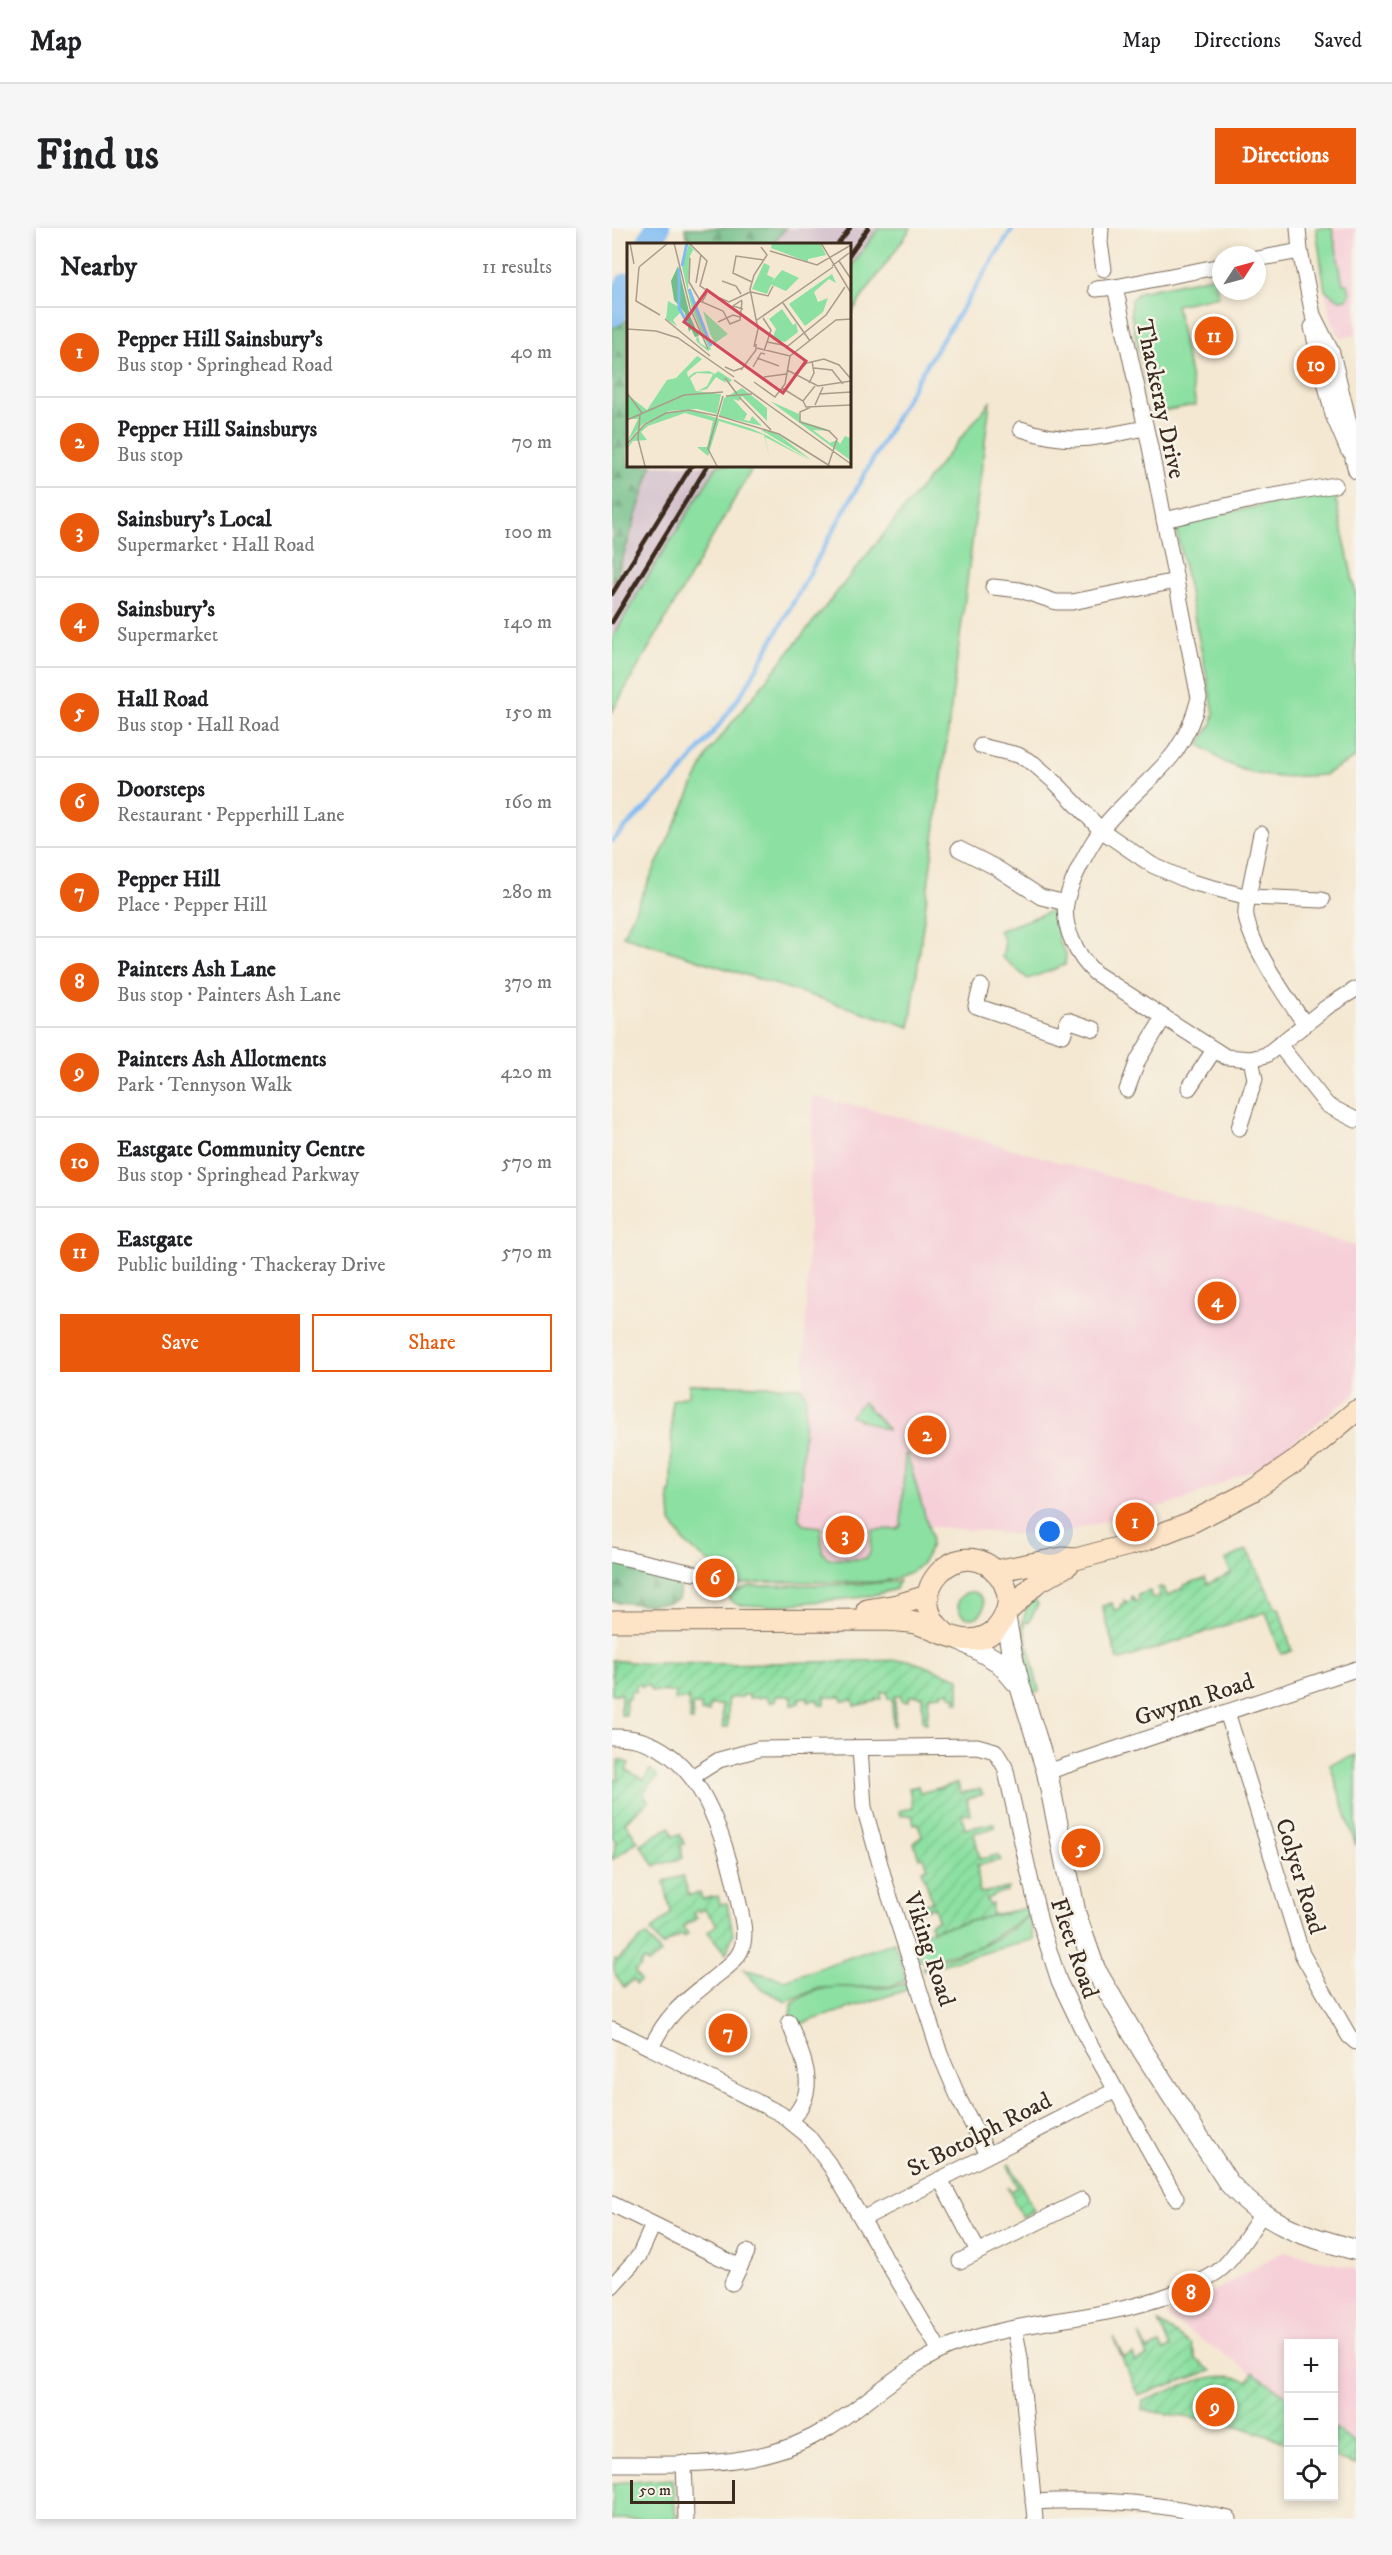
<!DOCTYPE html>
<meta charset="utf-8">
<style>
:root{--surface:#fff;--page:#f6f6f6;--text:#202124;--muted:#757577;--line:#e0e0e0;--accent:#ea580c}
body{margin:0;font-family:"IM FELL DW Pica",serif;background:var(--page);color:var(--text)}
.controls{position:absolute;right:18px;bottom:18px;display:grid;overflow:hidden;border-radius:0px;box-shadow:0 3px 9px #0003}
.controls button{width:54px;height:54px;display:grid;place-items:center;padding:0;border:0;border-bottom:2px solid var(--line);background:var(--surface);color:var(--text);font:30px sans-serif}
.compass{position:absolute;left:600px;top:18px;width:54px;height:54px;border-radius:50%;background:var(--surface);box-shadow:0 3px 9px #0003;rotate:54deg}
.scale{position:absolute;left:18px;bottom:15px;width:105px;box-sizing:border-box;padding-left:6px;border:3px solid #3b2a1e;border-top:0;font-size:16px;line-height:21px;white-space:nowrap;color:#3b2a1e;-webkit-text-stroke:4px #f7f3e8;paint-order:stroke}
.you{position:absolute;left:438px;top:1304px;width:21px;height:21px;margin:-15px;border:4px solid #fff;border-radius:50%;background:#1a73e8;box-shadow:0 0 0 9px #1a73e833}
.badge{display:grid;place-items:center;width:39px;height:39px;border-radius:50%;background:var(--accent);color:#fff;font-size:20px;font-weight:700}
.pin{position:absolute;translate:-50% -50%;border:3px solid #fff;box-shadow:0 2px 6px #0006}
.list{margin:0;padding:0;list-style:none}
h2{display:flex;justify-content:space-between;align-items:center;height:78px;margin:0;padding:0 24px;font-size:26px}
h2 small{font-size:20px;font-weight:400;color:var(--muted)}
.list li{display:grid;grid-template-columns:39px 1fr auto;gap:18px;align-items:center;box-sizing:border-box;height:90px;padding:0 24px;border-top:2px solid var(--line)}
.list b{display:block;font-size:22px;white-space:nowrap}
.list p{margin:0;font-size:20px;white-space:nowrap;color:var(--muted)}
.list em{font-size:20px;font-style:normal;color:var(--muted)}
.actions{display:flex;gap:12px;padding:18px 24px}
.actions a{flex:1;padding:14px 0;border:2px solid var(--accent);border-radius:0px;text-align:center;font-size:21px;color:var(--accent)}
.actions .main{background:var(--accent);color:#fff}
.icon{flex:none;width:33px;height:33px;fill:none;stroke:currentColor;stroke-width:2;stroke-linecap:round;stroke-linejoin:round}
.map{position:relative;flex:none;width:744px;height:2291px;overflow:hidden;border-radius:0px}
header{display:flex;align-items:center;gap:36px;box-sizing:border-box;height:84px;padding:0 30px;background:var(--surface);border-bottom:2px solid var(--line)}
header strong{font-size:28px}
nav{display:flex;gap:33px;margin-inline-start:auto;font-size:21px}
.intro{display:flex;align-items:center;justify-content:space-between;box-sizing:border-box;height:144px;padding:0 36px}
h1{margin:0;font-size:42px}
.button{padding:15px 27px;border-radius:0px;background:var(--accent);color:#fff;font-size:21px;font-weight:700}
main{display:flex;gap:36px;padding:0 36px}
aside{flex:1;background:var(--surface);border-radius:0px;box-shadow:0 3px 9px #0003}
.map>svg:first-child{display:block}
.built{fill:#f6cfd8}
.industrial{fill:#d1bdca}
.green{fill:#8ce0a2;stroke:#648560;stroke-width:1.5}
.forest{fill:url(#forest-firs);stroke:#567453;stroke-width:1.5}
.garden{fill:url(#garden-furrows);stroke:#648560;stroke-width:1.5}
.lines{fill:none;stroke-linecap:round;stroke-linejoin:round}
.stream{stroke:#80bbf2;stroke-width:4.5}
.river{stroke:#80bbf2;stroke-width:26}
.minor-casing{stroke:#7c6c5d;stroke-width:17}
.tertiary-casing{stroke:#7c6c5d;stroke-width:22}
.secondary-casing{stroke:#7c6c5d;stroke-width:23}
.minor{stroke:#fff;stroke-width:15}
.tertiary{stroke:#fff;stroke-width:20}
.secondary{stroke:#fee4c6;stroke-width:21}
.rail{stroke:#3b2a1e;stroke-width:4.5}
.labels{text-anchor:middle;stroke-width:5;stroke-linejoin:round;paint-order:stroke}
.street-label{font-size:24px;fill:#3b2a1e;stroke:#f7f3e8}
.inset-river{fill:none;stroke:#80bbf2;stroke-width:3}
.inset-road{fill:none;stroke:#aa9c8a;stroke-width:1.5}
.view{fill:#d1495b;fill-opacity:0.15;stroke:#d1495b;stroke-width:3}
.inset-edge{fill:none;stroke:#3b2a1e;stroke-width:3}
</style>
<header>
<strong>Map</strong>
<nav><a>Map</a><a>Directions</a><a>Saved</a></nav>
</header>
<div class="intro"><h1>Find us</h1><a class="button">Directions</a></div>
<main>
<aside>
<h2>Nearby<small>11 results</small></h2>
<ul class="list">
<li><span class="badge">1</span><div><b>Pepper Hill Sainsbury's</b><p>Bus stop · Springhead Road</p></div><em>40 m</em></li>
<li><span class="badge">2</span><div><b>Pepper Hill Sainsburys</b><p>Bus stop</p></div><em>70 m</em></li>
<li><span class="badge">3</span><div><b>Sainsbury's Local</b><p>Supermarket · Hall Road</p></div><em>100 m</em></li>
<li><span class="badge">4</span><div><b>Sainsbury's</b><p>Supermarket</p></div><em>140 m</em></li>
<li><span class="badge">5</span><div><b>Hall Road</b><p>Bus stop · Hall Road</p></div><em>150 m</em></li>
<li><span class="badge">6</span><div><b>Doorsteps</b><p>Restaurant · Pepperhill Lane</p></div><em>160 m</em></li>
<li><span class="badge">7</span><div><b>Pepper Hill</b><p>Place · Pepper Hill</p></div><em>280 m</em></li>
<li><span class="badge">8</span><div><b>Painters Ash Lane</b><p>Bus stop · Painters Ash Lane</p></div><em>370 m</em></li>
<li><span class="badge">9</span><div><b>Painters Ash Allotments</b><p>Park · Tennyson Walk</p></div><em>420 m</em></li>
<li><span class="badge">10</span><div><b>Eastgate Community Centre</b><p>Bus stop · Springhead Parkway</p></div><em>570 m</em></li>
<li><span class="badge">11</span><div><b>Eastgate</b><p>Public building · Thackeray Drive</p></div><em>570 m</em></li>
</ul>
<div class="actions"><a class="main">Save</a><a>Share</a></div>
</aside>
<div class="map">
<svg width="744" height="2291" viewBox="0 0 744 2291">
<defs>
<pattern id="forest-firs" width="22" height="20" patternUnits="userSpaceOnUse" patternTransform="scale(1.5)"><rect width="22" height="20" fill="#71be88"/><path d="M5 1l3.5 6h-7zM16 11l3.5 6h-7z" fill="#5e9b6f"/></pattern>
<pattern id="garden-furrows" width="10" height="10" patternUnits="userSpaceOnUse" patternTransform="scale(1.5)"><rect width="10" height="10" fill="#8ce0a2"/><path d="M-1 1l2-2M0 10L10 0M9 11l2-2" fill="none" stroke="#7ac08b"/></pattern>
</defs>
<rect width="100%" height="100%" fill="#f7f3e8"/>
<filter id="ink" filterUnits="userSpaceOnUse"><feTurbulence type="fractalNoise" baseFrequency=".0167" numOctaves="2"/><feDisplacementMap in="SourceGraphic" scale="12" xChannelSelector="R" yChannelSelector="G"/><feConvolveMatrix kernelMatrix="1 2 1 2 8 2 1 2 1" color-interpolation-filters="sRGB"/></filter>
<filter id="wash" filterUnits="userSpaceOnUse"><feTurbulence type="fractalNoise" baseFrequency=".008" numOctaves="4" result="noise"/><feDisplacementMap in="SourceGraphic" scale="24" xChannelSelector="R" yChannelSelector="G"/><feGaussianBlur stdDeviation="1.35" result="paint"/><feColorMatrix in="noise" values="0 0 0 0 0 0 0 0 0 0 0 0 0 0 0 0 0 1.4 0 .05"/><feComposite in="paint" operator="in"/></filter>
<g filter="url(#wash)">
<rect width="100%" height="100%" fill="#f4e8d2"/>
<!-- built -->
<g class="built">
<path d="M707 0H744V107L729 110 721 96 713 62 716 60Z"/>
<path d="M201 868 270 884 744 1018V1165L648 1239 569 1273 435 1309 293 1296 285 1301H261L258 1305 256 1329 241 1332 214 1330 210 1322 211 1303 209 1298 192 1297 187 1291Z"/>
<path d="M676 2024 744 2041V2215L722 2200V2116H676V2169L554 2088 616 2056 668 2025Z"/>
</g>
<!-- industrial -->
<g class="industrial">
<path d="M174 0H293L237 82V16H160Z"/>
<path d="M29 237H135L0 468V295Z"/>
</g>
<!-- green -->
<g class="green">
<path d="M267 0H299L237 88V42Z"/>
<path d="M704 0H720L731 56H736L738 66 735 71 728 72 713 62Z"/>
<path d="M609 47V54H603L607 68 564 77 584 177 540 185 519 86V72L527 64Z"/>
<path d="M378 174 298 799 11 708 98 522Z"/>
<path d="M106 237H142L0 484V411L32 355Z"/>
<path d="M722 263 744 367V529L712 547 667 549 639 545 612 534 587 516 600 496 602 484 563 295Z"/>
<path d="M439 683 444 688 447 714 454 725 453 737 416 751 390 729C393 718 395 711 386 703Z"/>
<path d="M77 1156 189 1159 194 1168 187 1291 192 1297 209 1299 210 1324 216 1331H252L258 1325 260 1302 285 1301 289 1298 293 1226H295L319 1308C320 1330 305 1344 285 1350 266 1356 244 1354 225 1354 188 1354 151 1352 115 1358L106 1342 73 1315 59 1294 57 1265H59L60 1172 77 1167Z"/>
<path d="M251 1174 274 1199 275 1202 238 1188Z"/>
<path d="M287 1353 284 1361 253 1369 157 1378 127 1377 120 1374 114 1366 138 1358 254 1356Z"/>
<circle cx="359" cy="1377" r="13"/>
<path d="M420 1368 426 1376 417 1394H413V1404L427 1463 421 1465C410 1430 402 1401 420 1368Z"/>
<path d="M744 1527V1618L718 1536Z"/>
<path d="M414 1680 416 1686 413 1690 366 1719 311 1734 308 1732 300 1707Z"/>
<path d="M416 1688 422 1711 311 1742V1739L314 1736C354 1725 384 1716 416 1688Z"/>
<path d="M282 1714 294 1752 279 1758 207 1760 174 1774 146 1758 132 1741 173 1752Z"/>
<path d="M295 1755 297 1761 188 1796 182 1797 178 1786 180 1776C186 1772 193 1767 200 1764 231 1752 265 1767 295 1755Z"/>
<path d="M60 2251 64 2291H0V2255Z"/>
</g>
<!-- forest -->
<g class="forest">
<path d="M73 0H174L160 16H78L80 13 74 8Z"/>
<path d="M16 91V237H40L6 345 0 354V94L8 97Z"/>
<path d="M0 1335 27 1339 63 1348 68 1355 67 1370C58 1379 14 1376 0 1373Z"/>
</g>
<!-- garden -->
<g class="garden">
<path d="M635 1322 664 1380H667L680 1423 669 1426 654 1384 509 1432 505 1431 490 1378 500 1375 502 1382 510 1380 509 1376 513 1375 512 1372 515 1374 520 1373V1369L524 1374 527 1373 526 1367 538 1363 540 1371 548 1368 546 1360 550 1359 556 1368 572 1359V1357L593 1350 596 1356 619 1345 613 1332Z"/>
<path d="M0 1432 30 1435 113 1436 296 1432 347 1450V1475H344L343 1468H338V1464H330V1467L317 1468 315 1495 311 1494 310 1468H298L297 1473H289V1468H283V1497L281 1498 280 1471H276L275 1464H269V1471H264V1473L242 1478 241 1472 230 1473V1469H213V1477H208L204 1471 196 1474V1469L187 1470V1475L180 1477V1468H164L163 1474H157L156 1469 137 1470V1467H131L130 1469 116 1470V1499H111L110 1477H98L97 1484H89V1477H80L81 1493H78L77 1471 63 1472V1464L39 1463 36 1457 30 1459V1457H24V1463H19L17 1470H14V1487H9V1466H0Z"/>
<path d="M6 1532 17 1535 14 1542 32 1552 38 1541 46 1549 31 1565 37 1573 13 1594 26 1613 0 1632 5 1613 0 1610V1551H6Z"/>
<path d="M346 1555 348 1565 368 1561 371 1566 355 1571 358 1586 350 1587 353 1601 382 1595V1600L362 1605 368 1631 385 1627 389 1632 365 1637 368 1665 396 1660 395 1663 380 1667V1669L374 1671 376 1676 380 1675V1687L400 1683 320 1702 318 1695 326 1692 322 1679 305 1684 302 1679 320 1673 310 1642 316 1640 312 1629 307 1630 302 1615 310 1608 306 1595 302 1596 300 1587 288 1588 287 1583 301 1579 297 1560 306 1558 308 1565Z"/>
<path d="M58 1599 62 1608 68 1606 72 1616 68 1617 71 1630 43 1638 28 1616Z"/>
<path d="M71 1648 77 1667 88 1665 90 1671 106 1668 108 1676 115 1675 121 1706 114 1726 96 1704 105 1696 92 1681 88 1684 86 1681 81 1685 85 1690 71 1699 76 1706 72 1709 70 1706 50 1718 39 1703 59 1685 52 1653Z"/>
<path d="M34 1707 49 1726 36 1736 33 1732 28 1736 29 1738 23 1743 28 1753 24 1756 21 1752 12 1759C4 1750 0 1743 3 1731L5 1732Z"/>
<path d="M398 1936 422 1983 410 1989 395 1959 399 1963 405 1959 396 1937Z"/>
<path d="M547 2095 579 2116 584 2131 599 2143 526 2167 501 2109 512 2130 521 2126 524 2134 536 2128 527 2107 536 2122 548 2116 552 2123 559 2119Z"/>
<path d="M641 2144 676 2169V2215L626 2198 530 2182 531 2173C562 2162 604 2138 636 2153Z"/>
<path d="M722 2200 744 2215V2237L722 2230Z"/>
</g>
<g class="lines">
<!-- stream -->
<path class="stream" d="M0 613 67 547 111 492 136 456 305 152 401 0"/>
<!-- river -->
<g class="river">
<path d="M37 16 45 0"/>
<path d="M2 85 16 57"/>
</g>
</g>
</g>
<g filter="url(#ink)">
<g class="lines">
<defs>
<g id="minor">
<path d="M489 0 488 15 492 41"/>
<path d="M686 0 688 23 701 87 720 125 743 219 741 231 744 243"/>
<path d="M645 31 688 23"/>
<path d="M609 38 503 59 538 219 587 470C582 490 575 507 563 524 542 552 511 573 490 601 477 618 458 654 454 675 450 700 466 729 483 745L614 829 639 831 654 827 715 779 744 761"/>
<path d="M484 61 503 59"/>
<path d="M700 99 721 187 736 222"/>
<path d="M409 201C459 218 484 210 533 200"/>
<path d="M552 292 644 271 723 257"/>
<path d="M381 359 408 362 444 374H460L564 353"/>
<path d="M369 518 406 527 421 535 444 555 489 602 540 637 579 654 636 669C635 675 633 682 634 688 638 717 676 772 693 796"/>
<path d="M649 606 636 669 710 672"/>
<path d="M347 621 383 639 429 669 454 675"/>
<path d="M369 758 364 778 451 807 456 792 482 801"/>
<path d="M668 818 715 877 744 892"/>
<path d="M577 860 602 822"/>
<path d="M515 862 526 832 552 789"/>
<path d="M627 900 643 851 639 831"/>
<path d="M0 1327 81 1345"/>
<path d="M615 1484 690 1726 737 1808 744 1814"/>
<path d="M0 1509C82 1506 111 1601 125 1666 128 1684 137 1707 128 1724 122 1736 108 1744 98 1753 71 1775 54 1787 39 1820L0 1801"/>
<path d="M248 1520 252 1579 273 1654 328 1826 348 1873 376 1926"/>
<path d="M435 1544 744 1441"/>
<path d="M80 1549 107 1532 147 1521 365 1518 383 1523 393 1539 428 1694 447 1753 473 1807 564 1970"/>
<path d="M177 1794C190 1830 210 1861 178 1892"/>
<path d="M39 1820 169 1886 196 1908 219 1939 328 2123"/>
<path d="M328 1951 366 2023"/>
<path d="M0 1976 128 2039"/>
<path d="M250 1991 504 1862"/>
<path d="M348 2033 470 1972"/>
<path d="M120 2055 135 2024"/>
<path d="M0 2058 27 2028 41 1997"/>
<path d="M403 2102 408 2130 423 2291"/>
<path d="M72 2235 74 2291"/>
<path d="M0 2236C74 2236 151 2241 216 2200 260 2172 296 2134 345 2116 419 2088 500 2094 574 2060 586 2055 600 2049 610 2040 623 2029 640 2001 650 1986"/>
<path d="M421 2274C491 2270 549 2275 617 2291"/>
</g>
<g id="tertiary">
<path d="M393 1386 400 1426 408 1458 435 1544 464 1687 483 1741 531 1823 616 1954C655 1998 690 2007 744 2022"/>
<path d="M349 1412 387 1434 404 1454"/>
</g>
<g id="secondary">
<path d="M383 1343 450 1330 464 1331 531 1313 580 1294 640 1263 688 1230 744 1183"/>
<path d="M255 1382 285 1377 315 1368"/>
<path d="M393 1386 424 1355 456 1337"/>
<path d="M0 1393 275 1392C284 1393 294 1393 303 1395 329 1403 360 1425 384 1401 390 1394 395 1385 396 1376 397 1366 393 1354 386 1346 348 1302 285 1367 333 1405"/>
</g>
</defs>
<!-- minor casing -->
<use href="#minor" class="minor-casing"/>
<!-- tertiary casing -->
<use href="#tertiary" class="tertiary-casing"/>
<!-- secondary casing -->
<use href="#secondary" class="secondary-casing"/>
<!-- minor -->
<use href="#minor" class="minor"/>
<!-- tertiary -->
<use href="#tertiary" class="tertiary"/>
<!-- secondary -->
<use href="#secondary" class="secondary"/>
<!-- rail -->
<g class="rail">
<path d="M226 16 238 0"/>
<path d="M237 27 256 0"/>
<path d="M0 366 80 237"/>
<path d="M0 394 96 237"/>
</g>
</g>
</g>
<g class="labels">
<!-- street labels -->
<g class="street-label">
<text transform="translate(549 171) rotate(78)" y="8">Thackeray Drive</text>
<text transform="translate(582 1471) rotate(-18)" y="8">Gwynn Road</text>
<text transform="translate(689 1648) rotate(73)" y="8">Colyer Road</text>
<text transform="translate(463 1720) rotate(71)" y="8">Fleet Road</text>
<text transform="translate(318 1721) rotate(72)" y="8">Viking Road</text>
<text transform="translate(367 1906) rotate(-27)" y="8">St Botolph Road</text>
</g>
</g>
<!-- overview -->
<g transform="translate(15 15)">
<rect width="224" height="224" fill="#f4e8d2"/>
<path d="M145 0H193L199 12 181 16V19L144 5ZM62 1 69 10 66 7 63 13 61 45 84 106 81 108 70 99 69 96 71 93 73 100 82 106 65 66 55 24ZM155 27 172 35 159 48 143 41ZM205 31 209 40 202 36 187 49 191 59 201 55 196 69 178 83 162 61ZM41 58 52 64 54 69 46 77 50 83 39 76ZM155 66 166 82 169 80 171 89 158 99 145 96 149 86 142 76ZM76 68 101 91 88 100 83 91ZM70 113 75 116 60 129 61 134 68 129 82 128 88 131 91 128 105 137 102 140 98 134 99 140 89 134 80 146 71 148 80 143 86 131 70 130 63 135 69 148 94 151 90 171 70 166 42 168 16 181 0 199 11 176H0V151L20 167 40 137 49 135ZM115 145 140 165V178L115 153 112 158 106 156 120 171 117 177 123 178 125 173 135 183 92 173 97 155ZM143 158 172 171 174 178 205 188 186 187 203 200 210 197 213 201 218 193 223 195V217ZM63 167 123 185 141 193 182 217 138 194 143 217 137 192 92 178 81 213 70 204H80L86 178 58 170 21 183 14 189 20 197 6 198 0 206 6 193 25 176 41 169ZM134 187H140L152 192 164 198 202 223 152 192 184 217Z" fill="#8ce0a2"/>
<path d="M51 23 63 73 72 93 68 94 64 86 62 89 58 70 47 57 44 38Z" fill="#71be88"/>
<path d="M137 20 143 23 140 32 147 35 140 51 125 46Z" fill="#8ce0a2"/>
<path class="inset-river" d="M55 23 60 0M52 25V65L61 81M62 46 84 103"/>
<path class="inset-road" d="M3 0 7 21M47 0 63 65 81 106M62 0 80 18 73 43 90 54M194 0 224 50M143 8 190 22 224 2M63 15 62 39 74 59M212 18 224 36M205 23 222 10M12 24 9 58 33 72M12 24 41 0M95 38 109 43 114 51M125 39 106 30 109 13 137 17M69 40 74 11M124 49 141 53 146 43M80 50 75 59 96 68 103 81 113 77 115 58M93 55 102 59 123 49M115 57 106 63 116 66M156 60 183 98M136 75 144 87 137 108M38 76 83 113M130 77 206 24M91 79 106 72 113 74M0 86 29 88 51 95 107 134M140 99 161 103 199 72 218 44M127 104 131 86 123 46 127 32 140 12 134 4M130 105 163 113 209 77 224 76M130 115 152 123M98 124 107 128 115 125M126 124 134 110 138 111M187 125 205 127 216 141M114 127 129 107V101M160 127 191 143 224 138M168 131 180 120 197 116 212 122 224 136M137 134 159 131M98 135 110 151M107 137 224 221M127 139 148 154 158 141 163 113M182 140 187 130 185 118M155 145 176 158 179 164 224 162M0 150 15 170M192 151 224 149M99 153 125 151M112 154 144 187M176 158 188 143M188 162 196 144M184 164 173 169V179L202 188 210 196 201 223M13 172 11 196 18 223M92 173 152 191 203 223M0 177 57 152 96 149M0 201 18 181 39 170 62 167 91 173M90 223 81 206 96 153"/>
<path class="view" d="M80 47 179 118 156 150 57 79Z"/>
<rect width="224" height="224" class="inset-edge"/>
</g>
</svg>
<div class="controls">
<button>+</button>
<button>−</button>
<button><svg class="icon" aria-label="locate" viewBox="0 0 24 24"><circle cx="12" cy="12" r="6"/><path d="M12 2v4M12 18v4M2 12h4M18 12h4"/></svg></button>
</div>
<svg class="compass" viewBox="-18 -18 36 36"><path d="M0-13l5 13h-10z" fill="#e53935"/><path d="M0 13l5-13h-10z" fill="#757577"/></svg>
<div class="scale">50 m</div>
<div class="you"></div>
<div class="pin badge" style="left:523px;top:1294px">1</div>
<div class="pin badge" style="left:315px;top:1207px">2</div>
<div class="pin badge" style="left:233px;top:1307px">3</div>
<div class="pin badge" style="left:605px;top:1073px">4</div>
<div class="pin badge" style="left:469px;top:1620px">5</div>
<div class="pin badge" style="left:103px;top:1350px">6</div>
<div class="pin badge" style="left:116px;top:1805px">7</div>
<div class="pin badge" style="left:579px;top:2065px">8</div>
<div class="pin badge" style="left:603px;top:2179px">9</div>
<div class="pin badge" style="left:704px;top:137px">10</div>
<div class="pin badge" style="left:602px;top:108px">11</div>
</div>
</main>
